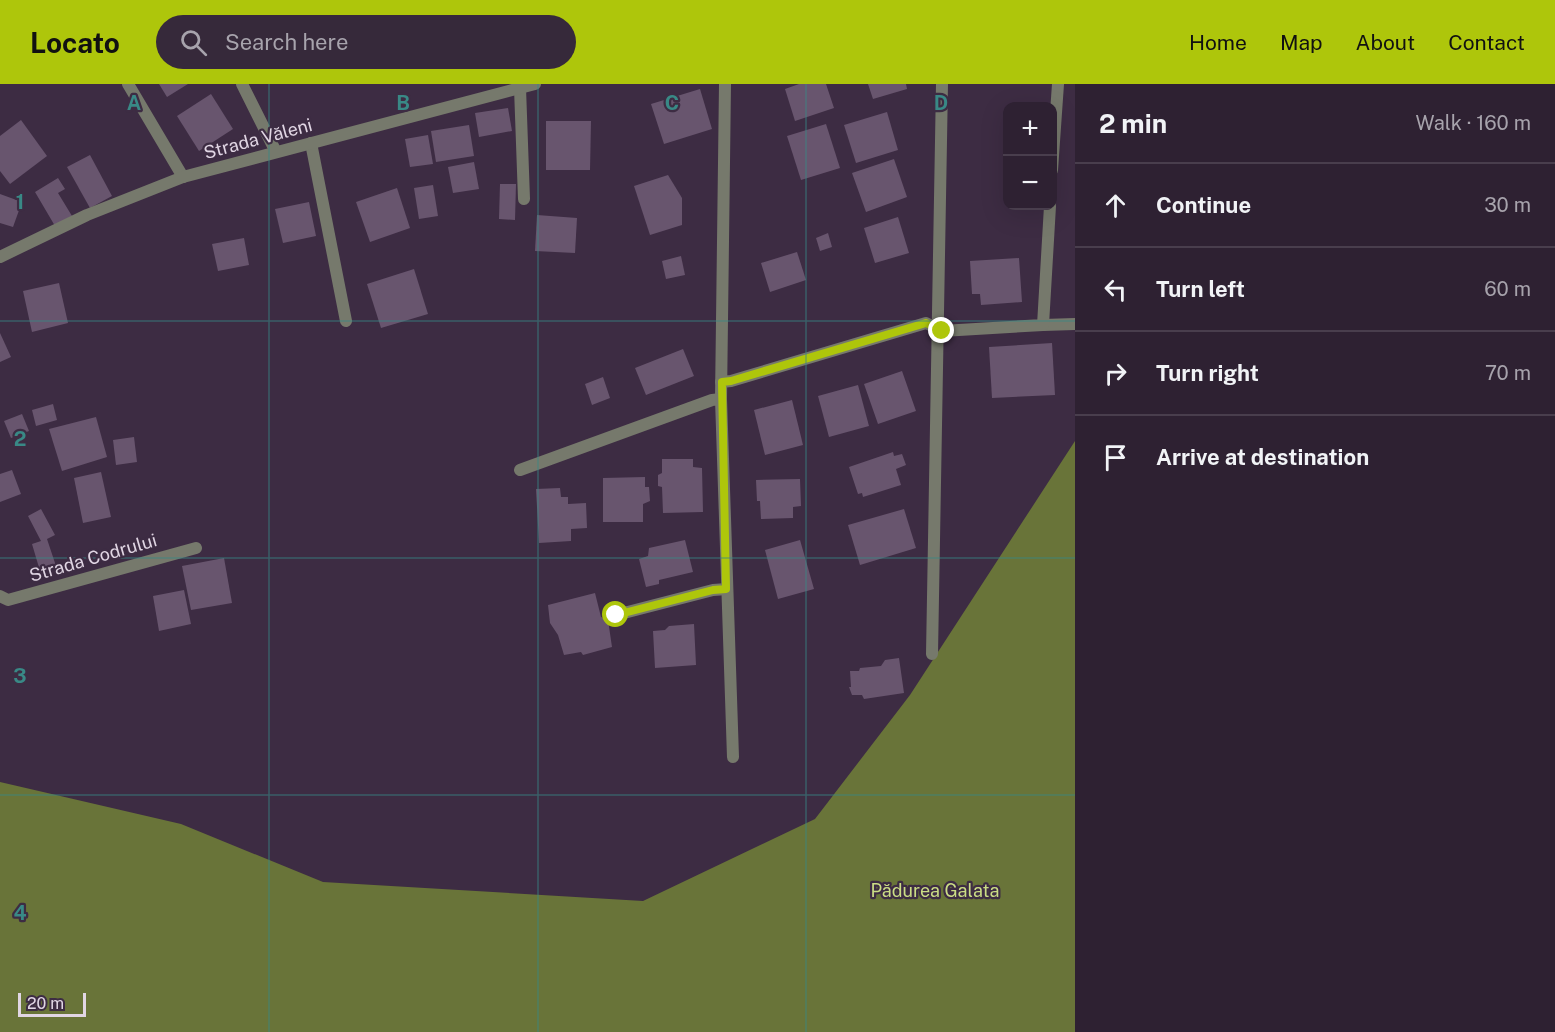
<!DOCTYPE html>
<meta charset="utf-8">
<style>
:root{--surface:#2e2132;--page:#36293a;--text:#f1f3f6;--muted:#a7a3ac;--line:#493e4d;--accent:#aec60b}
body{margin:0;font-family:"Public Sans",sans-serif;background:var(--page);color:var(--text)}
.controls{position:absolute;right:18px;top:18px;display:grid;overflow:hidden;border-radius:12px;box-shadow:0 6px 24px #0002}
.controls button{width:54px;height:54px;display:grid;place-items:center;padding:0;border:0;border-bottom:2px solid var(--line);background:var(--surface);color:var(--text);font:30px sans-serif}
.scale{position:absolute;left:18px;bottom:15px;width:68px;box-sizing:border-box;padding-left:6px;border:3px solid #e1d6e4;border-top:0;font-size:16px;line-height:21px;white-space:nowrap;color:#e1d6e4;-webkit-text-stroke:4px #3d2c43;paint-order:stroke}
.stop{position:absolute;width:18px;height:18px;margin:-14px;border:4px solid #aec60b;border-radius:50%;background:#fff}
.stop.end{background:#aec60b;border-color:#fff;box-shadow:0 2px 6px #0008}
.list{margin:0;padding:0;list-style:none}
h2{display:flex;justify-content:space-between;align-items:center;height:78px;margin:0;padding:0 24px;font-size:26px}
h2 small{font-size:20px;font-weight:400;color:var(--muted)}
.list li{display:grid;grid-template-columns:39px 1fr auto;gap:18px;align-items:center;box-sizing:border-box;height:84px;padding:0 24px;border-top:2px solid var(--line)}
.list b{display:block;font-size:22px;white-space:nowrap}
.list em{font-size:20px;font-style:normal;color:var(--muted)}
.icon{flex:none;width:33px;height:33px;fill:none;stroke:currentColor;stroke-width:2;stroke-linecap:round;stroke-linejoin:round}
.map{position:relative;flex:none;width:1075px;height:948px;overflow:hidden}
header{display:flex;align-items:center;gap:36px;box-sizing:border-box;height:84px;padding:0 30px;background:var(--accent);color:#111}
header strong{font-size:28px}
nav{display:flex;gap:33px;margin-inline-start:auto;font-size:21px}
.search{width:420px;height:54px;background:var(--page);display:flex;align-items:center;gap:15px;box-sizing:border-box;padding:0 21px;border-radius:33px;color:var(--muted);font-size:22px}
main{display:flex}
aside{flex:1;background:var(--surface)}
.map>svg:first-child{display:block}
.forest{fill:#697439}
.building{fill:#68556e}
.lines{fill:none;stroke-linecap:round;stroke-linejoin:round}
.minor{stroke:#76796c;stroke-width:12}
.route{stroke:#aec60b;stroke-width:8}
.grid{fill:none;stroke:#398986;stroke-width:1.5;stroke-opacity:0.55}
.labels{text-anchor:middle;stroke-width:4.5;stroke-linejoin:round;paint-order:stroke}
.street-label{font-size:18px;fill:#e1d6e4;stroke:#3d2c43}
.park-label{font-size:18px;fill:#cbdd85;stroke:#3d2c43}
.grid-label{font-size:20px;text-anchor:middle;font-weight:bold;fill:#398986;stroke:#3d2c43;stroke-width:4.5;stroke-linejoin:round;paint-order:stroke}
</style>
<header>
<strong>Locato</strong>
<div class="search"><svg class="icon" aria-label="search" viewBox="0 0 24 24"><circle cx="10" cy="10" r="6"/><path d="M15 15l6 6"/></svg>Search here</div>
<nav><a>Home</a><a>Map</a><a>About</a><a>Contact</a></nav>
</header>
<main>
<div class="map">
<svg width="1075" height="948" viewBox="0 0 1075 948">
<rect width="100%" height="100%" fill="#3d2c43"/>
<!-- forest -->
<path class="forest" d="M1075 357V948H0V698L181 740 323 798 643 817 815 735 910 611Z"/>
<!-- building -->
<g class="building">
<path d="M159 0H188L167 13Z"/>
<path d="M799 0H826L834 24 795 37 785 5Z"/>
<path d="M868 0H906L907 5 873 15Z"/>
<path d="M700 5 712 45 664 60 651 20Z"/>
<path d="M211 10 233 45 199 67 177 32Z"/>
<path d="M508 24 512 47 479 53 475 29Z"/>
<path d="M887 28 898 66 856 79 844 41Z"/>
<path d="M21 36 47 72 10 100 0 87V52Z"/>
<path d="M546 37H591L590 86H546Z"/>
<path d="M826 40 840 84 801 96 787 52Z"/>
<path d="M469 41 474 72 436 78 431 47Z"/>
<path d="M428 51 433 80 410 83 405 55Z"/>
<path d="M90 71 112 112 90 124 67 83Z"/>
<path d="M894 75 907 113 866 128 852 89Z"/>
<path d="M474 78 479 105 453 109 448 83Z"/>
<path d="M668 91 682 114V141L650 151 634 102Z"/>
<path d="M58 94 65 105 58 109 72 132 55 142 35 108Z"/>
<path d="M500 100H516L515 136 499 135Z"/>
<path d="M433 101 438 132 419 135 414 104Z"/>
<path d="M397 104 410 144 370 158 356 118Z"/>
<path d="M0 110 22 118 13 143 0 139Z"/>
<path d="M309 118 316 152 283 159 275 125Z"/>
<path d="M537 131 577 134 575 169 535 167Z"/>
<path d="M898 133 909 169 875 179 864 144Z"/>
<path d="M828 149 832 163 820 167 816 154Z"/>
<path d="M244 154 249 181 218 187 212 160Z"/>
<path d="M797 168 806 196 770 208 761 179Z"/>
<path d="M681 172 685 191 666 195 662 177Z"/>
<path d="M1019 174 1022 218 981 221 980 210H972L970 177Z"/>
<path d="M414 185 428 230 381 244 367 200Z"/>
<path d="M59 199 68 239 32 248 23 207Z"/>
<path d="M0 249 11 273 0 278Z"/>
<path d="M1052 259 1055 311 992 314 989 263Z"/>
<path d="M683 265 694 292 646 311 635 284Z"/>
<path d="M902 287 916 327 878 340 864 300Z"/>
<path d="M603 293 610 314 592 321 585 300Z"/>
<path d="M858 301 869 342 829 353 818 312Z"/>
<path d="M792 316 803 361 765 371 754 326Z"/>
<path d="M53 320 57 336 36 342 32 326Z"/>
<path d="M22 330 29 347 11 354 4 337Z"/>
<path d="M96 333 107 373 62 387 49 345Z"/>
<path d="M134 353 137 378 116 381 113 356Z"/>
<path d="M893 368 894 372 902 370 906 381 896 385 901 401 863 413 862 409 858 410 849 383Z"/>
<path d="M662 375H693V383L702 384 703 428 663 429 662 403 658 402V391L662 389Z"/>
<path d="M12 386 21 410 0 418V390Z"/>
<path d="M101 388 111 433 83 439 74 394Z"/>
<path d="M645 393V403H649L650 417 643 420V438H603V394Z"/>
<path d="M800 395 801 422 793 423V434L761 435 760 417H757L756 396Z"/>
<path d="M560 404 561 413H568V420L586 419 587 444 571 445V457L539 459 536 405Z"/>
<path d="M41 425 55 451 47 455 56 482 40 487 32 460 41 457 28 432Z"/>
<path d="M904 425 916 464 860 481 848 441Z"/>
<path d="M685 456 693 488 659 496V500L646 503 639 475 648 472 649 464Z"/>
<path d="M800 456 814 505 778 515 765 466Z"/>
<path d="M224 474 232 519 191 526 182 482Z"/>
<path d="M184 506 191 540 159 547 153 512Z"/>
<path d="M595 509 601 533 608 536 612 563 583 571 581 568 564 571 558 551 550 539 548 521Z"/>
<path d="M694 540 696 581 655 584 653 547 665 546 669 542Z"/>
<path d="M899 574 904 609 864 615 862 611H852L849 603H851L850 587H859L860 584 881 582 885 576Z"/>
</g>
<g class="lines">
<!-- minor -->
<g class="minor">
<path d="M128 0 183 93"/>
<path d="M242 0 276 68"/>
<path d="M725 0 721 315 733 673"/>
<path d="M520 4 524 115"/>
<path d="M311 59 346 237"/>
<path d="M1052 86 1058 0"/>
<path d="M0 173 87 131 183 93 535 0"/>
<path d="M1043 241 1075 240"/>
<path d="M721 298 731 297 926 239 942 247 1043 241 1050 122"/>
<path d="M520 386 712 316 721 315"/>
<path d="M0 512 8 516 196 464"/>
<path d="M616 531 713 506 727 505"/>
<path d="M932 570 942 0"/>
</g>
</g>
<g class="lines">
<!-- route -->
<path class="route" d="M616 531 713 506 726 505 722 298 731 297 926 239 942 247"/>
</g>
<!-- grid -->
<path class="grid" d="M269 0V948M538 0V948M806 0V948M0 237H1075M0 474H1075M0 711H1075"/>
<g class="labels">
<!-- street labels -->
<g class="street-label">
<text transform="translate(258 55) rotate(-15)" y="6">Strada Văleni</text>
<text transform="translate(93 474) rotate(-16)" y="6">Strada Codrului</text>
</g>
<!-- park labels -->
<g class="park-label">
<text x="935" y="813">Pădurea Galata</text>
</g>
</g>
<g class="grid-label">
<text x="134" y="26">A</text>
<text x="403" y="26">B</text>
<text x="672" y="26">C</text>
<text x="941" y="26">D</text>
<text x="20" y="125">1</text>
<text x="20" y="362">2</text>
<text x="20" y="599">3</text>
<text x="20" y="836">4</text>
</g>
</svg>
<div class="controls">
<button>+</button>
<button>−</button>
</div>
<div class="scale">20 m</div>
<div class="stop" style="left:616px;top:531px"></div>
<div class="stop end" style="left:942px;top:247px"></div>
</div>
<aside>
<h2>2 min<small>Walk · 160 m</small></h2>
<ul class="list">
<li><svg class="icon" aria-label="ahead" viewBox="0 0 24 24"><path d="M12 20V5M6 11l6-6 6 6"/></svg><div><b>Continue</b></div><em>30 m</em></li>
<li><svg class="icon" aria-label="left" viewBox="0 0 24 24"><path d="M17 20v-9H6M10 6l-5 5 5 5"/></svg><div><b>Turn left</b></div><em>60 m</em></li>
<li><svg class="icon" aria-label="right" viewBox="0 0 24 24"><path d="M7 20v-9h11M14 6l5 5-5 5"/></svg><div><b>Turn right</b></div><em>70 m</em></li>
<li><svg class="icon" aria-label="arrive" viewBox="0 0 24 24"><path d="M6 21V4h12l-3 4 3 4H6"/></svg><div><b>Arrive at destination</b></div></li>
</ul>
</aside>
</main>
